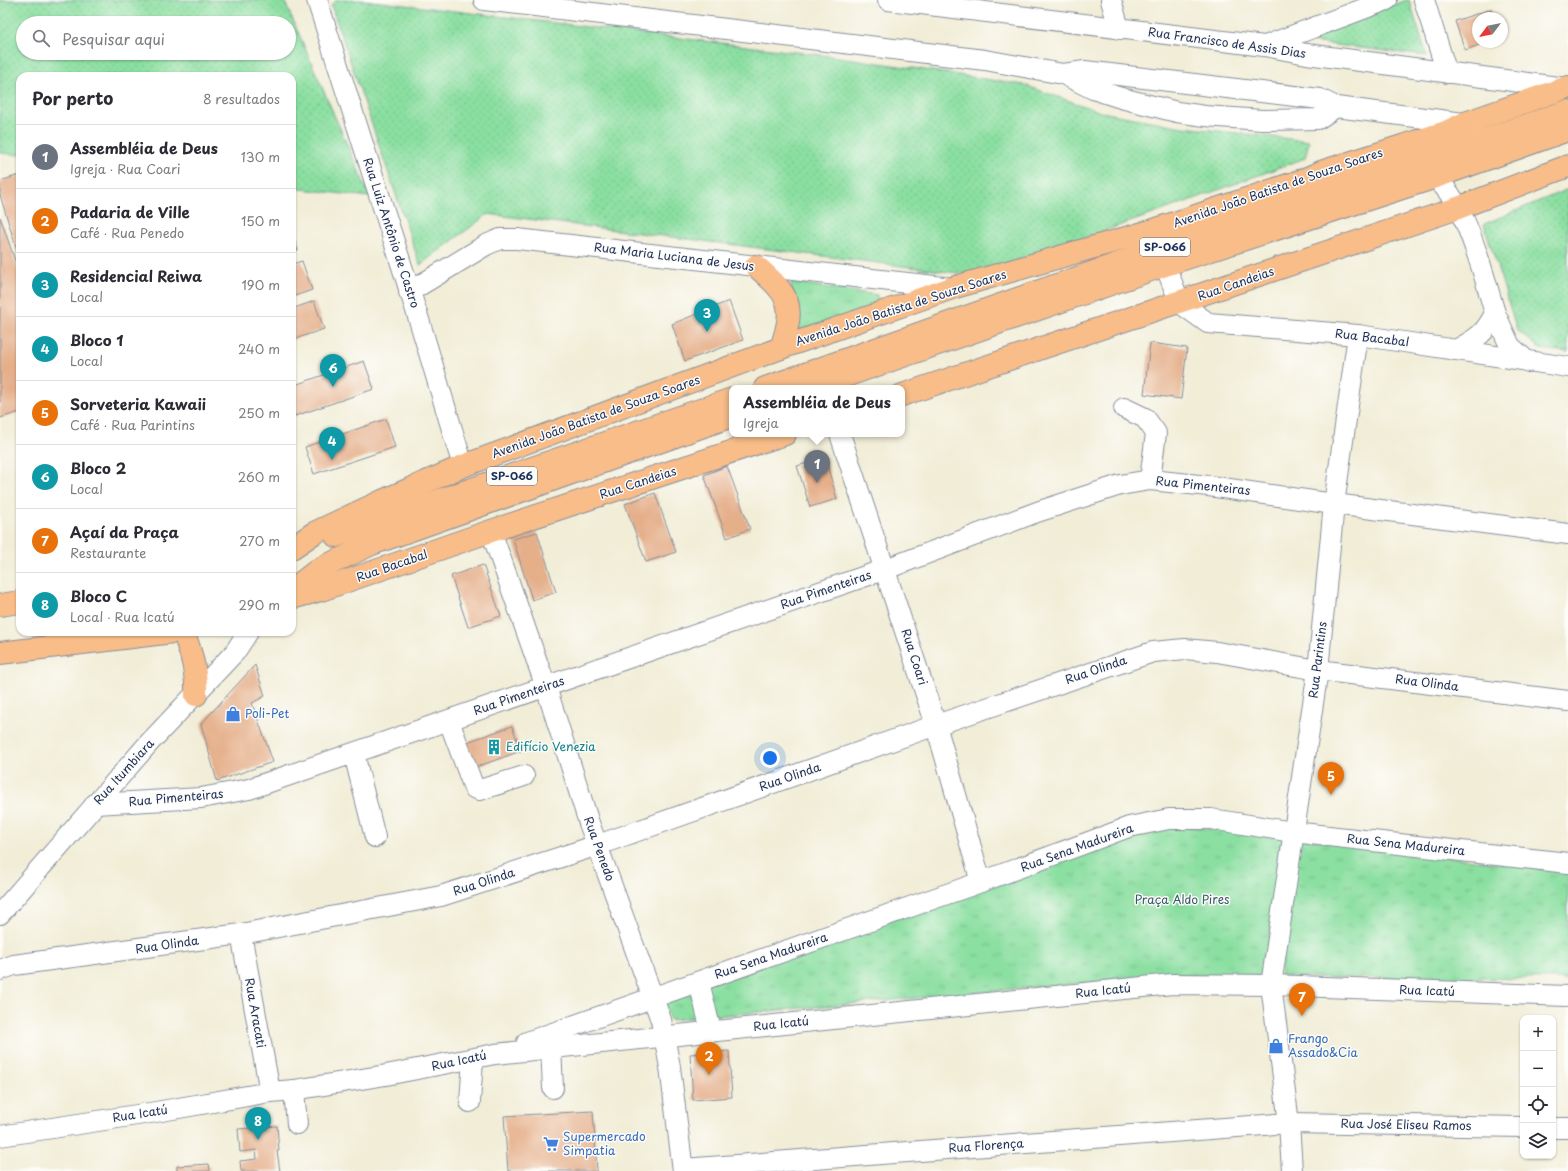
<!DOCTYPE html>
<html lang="pt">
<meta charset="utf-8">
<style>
:root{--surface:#fff;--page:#f7f7f7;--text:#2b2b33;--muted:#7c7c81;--line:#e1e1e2;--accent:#2563eb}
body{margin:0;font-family:"Playpen Sans",sans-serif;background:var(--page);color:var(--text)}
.controls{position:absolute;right:12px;bottom:12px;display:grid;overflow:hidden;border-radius:8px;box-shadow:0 1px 3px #0004}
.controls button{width:36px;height:36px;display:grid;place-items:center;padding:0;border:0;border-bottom:1px solid var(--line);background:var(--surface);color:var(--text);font:20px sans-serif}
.compass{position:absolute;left:1472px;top:12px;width:36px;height:36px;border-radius:50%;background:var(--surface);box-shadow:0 1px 3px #0004;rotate:238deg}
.you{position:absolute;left:770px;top:758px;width:14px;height:14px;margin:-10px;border:3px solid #fff;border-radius:50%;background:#1a73e8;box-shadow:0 0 0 6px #1a73e833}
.badge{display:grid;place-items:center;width:26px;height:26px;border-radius:50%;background:var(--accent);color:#fff;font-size:13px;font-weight:700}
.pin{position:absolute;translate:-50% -33px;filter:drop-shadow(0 1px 2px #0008)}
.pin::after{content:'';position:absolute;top:21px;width:14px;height:12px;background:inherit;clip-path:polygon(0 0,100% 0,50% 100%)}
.popup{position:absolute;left:729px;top:385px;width:176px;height:52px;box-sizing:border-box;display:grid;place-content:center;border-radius:8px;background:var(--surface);filter:drop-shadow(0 1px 3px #0005);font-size:13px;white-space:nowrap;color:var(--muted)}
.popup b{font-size:15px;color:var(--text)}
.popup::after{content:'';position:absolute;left:50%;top:100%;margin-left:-8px;border:8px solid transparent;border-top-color:var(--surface)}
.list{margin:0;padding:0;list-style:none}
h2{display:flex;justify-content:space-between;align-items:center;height:52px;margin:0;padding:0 16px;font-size:17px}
h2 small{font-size:13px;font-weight:400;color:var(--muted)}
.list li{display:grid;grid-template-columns:26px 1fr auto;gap:12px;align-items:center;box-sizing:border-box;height:64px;padding:0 16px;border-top:1px solid var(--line)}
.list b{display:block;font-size:15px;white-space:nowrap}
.list p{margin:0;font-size:13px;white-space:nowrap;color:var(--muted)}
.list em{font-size:13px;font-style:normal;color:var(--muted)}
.icon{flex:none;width:22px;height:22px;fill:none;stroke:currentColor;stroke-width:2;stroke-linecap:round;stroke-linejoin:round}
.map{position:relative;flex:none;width:1568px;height:1171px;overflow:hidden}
.search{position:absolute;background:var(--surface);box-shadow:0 1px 3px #0004;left:16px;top:16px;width:280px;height:44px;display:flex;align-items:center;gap:10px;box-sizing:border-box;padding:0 14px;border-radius:22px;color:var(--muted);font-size:15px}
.panel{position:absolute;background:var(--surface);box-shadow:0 1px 3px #0004;left:16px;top:72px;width:280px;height:564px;border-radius:12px}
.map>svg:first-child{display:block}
.grass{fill:url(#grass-dots);stroke:#538780;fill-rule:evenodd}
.park{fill:url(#park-tufts);stroke:#538780}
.building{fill:#e5af8a}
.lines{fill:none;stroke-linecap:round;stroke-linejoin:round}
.minor-casing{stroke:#868e9a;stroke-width:22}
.major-casing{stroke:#868e9a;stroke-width:24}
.minor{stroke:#fff;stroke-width:20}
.major{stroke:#f8bd89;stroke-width:22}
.labels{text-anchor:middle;stroke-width:3;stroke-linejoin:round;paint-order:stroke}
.shield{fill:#fdfcf7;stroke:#5f6c8c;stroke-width:1}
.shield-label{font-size:11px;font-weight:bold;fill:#1b2f5e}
.street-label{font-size:12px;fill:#1b2f5e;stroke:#fdfcf7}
.shop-label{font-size:12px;fill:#366cbe;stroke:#fdfcf7;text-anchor:start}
.culture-label{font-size:12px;fill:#0d838f;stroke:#fdfcf7;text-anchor:start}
.park-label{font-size:12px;fill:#375b6f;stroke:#fdfcf7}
</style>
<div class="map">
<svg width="1568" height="1171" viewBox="0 0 1568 1171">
<defs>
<pattern id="grass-dots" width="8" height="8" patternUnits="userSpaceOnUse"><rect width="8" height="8" fill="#8bdfa1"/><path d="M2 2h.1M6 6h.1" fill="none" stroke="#77c08d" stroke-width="1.8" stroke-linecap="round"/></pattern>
<pattern id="park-tufts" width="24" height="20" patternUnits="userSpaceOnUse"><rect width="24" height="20" fill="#8bdfa1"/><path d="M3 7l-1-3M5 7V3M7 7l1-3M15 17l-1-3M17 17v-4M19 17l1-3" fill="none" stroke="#77c08d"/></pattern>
</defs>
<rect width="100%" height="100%" fill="#fdfcf7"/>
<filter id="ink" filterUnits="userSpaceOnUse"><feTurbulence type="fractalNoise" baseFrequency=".025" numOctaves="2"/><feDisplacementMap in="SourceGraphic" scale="8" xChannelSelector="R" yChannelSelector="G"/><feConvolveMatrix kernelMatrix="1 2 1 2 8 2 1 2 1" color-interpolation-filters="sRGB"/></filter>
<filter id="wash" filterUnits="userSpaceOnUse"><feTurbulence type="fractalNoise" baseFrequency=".012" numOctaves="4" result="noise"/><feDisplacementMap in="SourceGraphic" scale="16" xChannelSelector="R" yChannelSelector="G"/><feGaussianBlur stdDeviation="0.9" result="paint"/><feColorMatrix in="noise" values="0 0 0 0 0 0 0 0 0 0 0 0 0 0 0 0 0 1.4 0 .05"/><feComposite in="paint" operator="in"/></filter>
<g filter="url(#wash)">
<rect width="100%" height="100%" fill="#f1edd7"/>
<!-- grass -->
<g class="grass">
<path d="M0 0H284L370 197 292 188V76H20V155L0 153ZM23 23H289V53H23Z"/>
<path d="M337 0H363L846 58 1024 85 1101 112 1183 127 1309 141 1305 158 1153 214 974 275 488 214 420 265 331 5Z"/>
<path d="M1409 0 1427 56 1294 40 1407 0Z"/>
<path d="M1568 189V352L1540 349 1517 330 1484 224Z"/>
</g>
<!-- park -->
<g class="park">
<path d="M791 282 877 295 878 301 873 307 795 332Z"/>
<path d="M1171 825 1283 836 1265 976 1172 975 670 1020 662 999 1133 836Z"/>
<path d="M1298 838 1568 872V979L1280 977Z"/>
</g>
<g id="blocks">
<!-- building -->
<g class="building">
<path d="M1491 9 1494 18H1478V42H1488L1465 50 1455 21Z"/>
<path d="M20 175V260L0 195V181Z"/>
<path d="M0 217 20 275V412L0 418Z"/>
<path d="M292 232 298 250 292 252Z"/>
<path d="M302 261 312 290 292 297V264Z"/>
<path d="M314 301 324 329 292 340V309Z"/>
<path d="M729 301 743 340 685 361 672 324Z"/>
<path d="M1150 343 1187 348 1181 399 1144 394Z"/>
<path d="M364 361 374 389 295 416 292 409V386Z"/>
<path d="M386 419 395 447 314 474 305 447Z"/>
<path d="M825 458 837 499 810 507 797 466Z"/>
<path d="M727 466 750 529 727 538 704 475Z"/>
<path d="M655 493 676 552 646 562 625 504Z"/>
<path d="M537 532 556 592 532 600 513 539Z"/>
<path d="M483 565 501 616 468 627 451 576Z"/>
<path d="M255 665 265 696 252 703 273 762 217 781 201 724Z"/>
<path d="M512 726 521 751 476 767 467 742Z"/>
<path d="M729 1051 732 1097 693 1100 690 1054Z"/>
<path d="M593 1111 597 1171H508L504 1116Z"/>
<path d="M277 1126 279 1151H277L280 1171H241L240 1161 257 1159 256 1150 240 1152 238 1129Z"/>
<path d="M209 1164 210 1171H177V1166Z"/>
</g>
</g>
</g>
<g filter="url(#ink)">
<use href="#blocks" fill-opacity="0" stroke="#868e9a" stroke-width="1"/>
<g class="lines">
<defs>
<g id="minor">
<path d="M317 0 420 323 463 466"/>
<path d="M484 0 985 60 1063 74 1085 71 1320 99 1336 107 1472 124"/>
<path d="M888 0 1264 46 1307 54 1566 88"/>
<path d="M1111 0 1119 29"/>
<path d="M1424 0 1447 73"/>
<path d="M1265 46 1387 0"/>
<path d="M1063 74 1093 89 1121 98 1177 112 1205 116 1262 120 1318 119 1336 107"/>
<path d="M1423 171C1463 185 1483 274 1495 313 1485 334 1477 338 1456 350"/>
<path d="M1162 249 1165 265 1180 303 1208 323 1358 335 1568 367"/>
<path d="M409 292 486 245 500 239H517L952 288"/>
<path d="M1495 313 1510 346 1528 362"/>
<path d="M1124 408 1145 418 1156 433 1150 480"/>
<path d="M840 434 936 725 981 882"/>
<path d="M491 531 546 687 589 823 661 1020 670 1067 683 1171"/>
<path d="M449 721 474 788 480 790 524 776"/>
<path d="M354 754 375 837"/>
<path d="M95 804 201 798 249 789 886 569 1037 512 1120 485 1150 480 1209 486 1334 504 1568 534"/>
<path d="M0 914 149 743 235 652 248 632"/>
<path d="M241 934 270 1092"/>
<path d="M0 970 14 965 241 934 441 896 598 845 936 725 1153 652 1185 649 1217 652 1318 670 1568 701"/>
<path d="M699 982 711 1031"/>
<path d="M527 1042 981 882 1129 827 1169 819H1211L1293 832 1568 863"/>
<path d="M551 1048 553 1088"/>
<path d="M294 1090 297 1124"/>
<path d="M470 1102 473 1059"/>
<path d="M1553 1128H1568"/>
<path d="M0 1136 150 1113 270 1092 294 1090 386 1075 495 1054 1172 984 1271 985 1568 996"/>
<path d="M683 1169 1289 1123 1523 1127"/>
<path d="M1292 1171 1289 1123 1271 985 1318 670 1334 504 1358 335"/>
</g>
<g id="major">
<path d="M756 266C790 296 796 304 781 348"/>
<path d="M765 388 1162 248 1568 111"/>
<path d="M811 388 1165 265 1436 177 1568 130"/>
<path d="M902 395 1458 208 1568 166"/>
<path d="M336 536 732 399"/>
<path d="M292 548 314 533 382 501 463 466 781 348 952 288 1157 229 1300 181 1321 172 1446 132 1465 123 1568 87"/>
<path d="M292 590 319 569 372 544 732 416"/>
<path d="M292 598 321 590 491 531 785 434"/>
<path d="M0 605 20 602"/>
<path d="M183 632C192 653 197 672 196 695"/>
<path d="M0 653 173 632"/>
</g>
</defs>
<!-- minor casing -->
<use href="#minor" class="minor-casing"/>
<!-- major casing -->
<use href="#major" class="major-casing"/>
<!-- minor -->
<use href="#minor" class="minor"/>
<!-- major -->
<use href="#major" class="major"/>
</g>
</g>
<!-- icons -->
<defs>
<symbol id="shop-bare" viewBox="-9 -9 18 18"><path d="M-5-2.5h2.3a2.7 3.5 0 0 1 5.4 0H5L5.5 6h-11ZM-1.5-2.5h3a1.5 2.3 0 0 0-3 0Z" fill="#3f7fe0" stroke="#fdfcf7" stroke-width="2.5" paint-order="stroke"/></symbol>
<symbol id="building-bare" viewBox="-9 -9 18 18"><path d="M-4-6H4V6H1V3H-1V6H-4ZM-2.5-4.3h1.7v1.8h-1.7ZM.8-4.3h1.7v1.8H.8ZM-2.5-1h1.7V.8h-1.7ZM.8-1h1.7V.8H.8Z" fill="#0f9aa8" stroke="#fdfcf7" stroke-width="2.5" paint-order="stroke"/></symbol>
<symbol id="supermarket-bare" viewBox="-9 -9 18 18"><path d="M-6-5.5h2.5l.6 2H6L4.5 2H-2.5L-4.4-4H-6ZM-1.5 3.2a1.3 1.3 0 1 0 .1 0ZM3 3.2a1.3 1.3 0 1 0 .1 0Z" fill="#3f7fe0" stroke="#fdfcf7" stroke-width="2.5" paint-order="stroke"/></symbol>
</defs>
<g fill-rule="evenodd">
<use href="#shop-bare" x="222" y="703" width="22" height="22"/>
<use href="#building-bare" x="483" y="736" width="22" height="22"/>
<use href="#shop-bare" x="1265" y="1035" width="22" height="22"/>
<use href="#supermarket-bare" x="540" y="1133" width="22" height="22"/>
</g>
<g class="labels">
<!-- shield labels -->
<g class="shield">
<rect x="1140" y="238" width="50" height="18" rx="3"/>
<rect x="487" y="467" width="50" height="18" rx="3"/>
</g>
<g class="shield-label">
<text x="1165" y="251">SP-066</text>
<text x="512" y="480">SP-066</text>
</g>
<!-- street labels -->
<g class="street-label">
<text transform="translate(1227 43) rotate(8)" y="4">Rua Francisco de Assis Dias</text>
<text transform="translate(1278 188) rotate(-19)" y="4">Avenida João Batista de Souza Soares</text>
<text transform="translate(391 233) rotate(72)" y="4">Rua Luiz Antônio de Castro</text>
<text transform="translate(674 257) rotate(7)" y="4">Rua Maria Luciana de Jesus</text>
<text transform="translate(1236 284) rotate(-19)" y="4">Rua Candeias</text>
<text transform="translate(901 308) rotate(-18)" y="4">Avenida João Batista de Souza Soares</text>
<text transform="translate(1372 338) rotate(7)" y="4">Rua Bacabal</text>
<text transform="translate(596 417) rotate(-20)" y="4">Avenida João Batista de Souza Soares</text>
<text transform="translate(638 483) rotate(-18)" y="4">Rua Candeias</text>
<text transform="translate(1203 486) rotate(6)" y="4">Rua Pimenteiras</text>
<text transform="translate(392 566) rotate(-19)" y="4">Rua Bacabal</text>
<text transform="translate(826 590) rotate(-19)" y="4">Rua Pimenteiras</text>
<text transform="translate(914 657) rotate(72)" y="4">Rua Coari</text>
<text transform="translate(1318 660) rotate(-83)" y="4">Rua Parintins</text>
<text transform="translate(1096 670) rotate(-19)" y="4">Rua Olinda</text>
<text transform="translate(1427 683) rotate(7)" y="4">Rua Olinda</text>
<text transform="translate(519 696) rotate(-19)" y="4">Rua Pimenteiras</text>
<text transform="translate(124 772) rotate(-48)" y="4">Rua Itumbiara</text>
<text transform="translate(790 777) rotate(-19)" y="4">Rua Olinda</text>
<text transform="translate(176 798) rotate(-5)" y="4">Rua Pimenteiras</text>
<text transform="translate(1406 845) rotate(6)" y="4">Rua Sena Madureira</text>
<text transform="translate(1077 848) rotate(-20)" y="4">Rua Sena Madureira</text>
<text transform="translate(599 849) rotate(70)" y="4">Rua Penedo</text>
<text transform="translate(484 882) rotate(-18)" y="4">Rua Olinda</text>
<text transform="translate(167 945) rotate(-8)" y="4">Rua Olinda</text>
<text transform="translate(771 956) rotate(-19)" y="4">Rua Sena Madureira</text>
<text transform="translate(1103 991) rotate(-6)" y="4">Rua Icatú</text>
<text transform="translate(1427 991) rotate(2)" y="4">Rua Icatú</text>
<text transform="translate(255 1013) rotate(80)" y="4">Rua Aracati</text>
<text transform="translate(781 1024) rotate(-6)" y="4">Rua Icatú</text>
<text transform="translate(459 1061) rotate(-12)" y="4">Rua Icatú</text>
<text transform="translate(140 1114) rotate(-9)" y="4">Rua Icatú</text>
<text transform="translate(1406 1125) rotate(1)" y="4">Rua José Eliseu Ramos</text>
<text transform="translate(986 1146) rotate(-4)" y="4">Rua Florença</text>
</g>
<!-- shop labels -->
<g class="shop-label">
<text x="245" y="718">Poli-Pet</text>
<text x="1288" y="1043">Frango<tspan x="1288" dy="14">Assado&amp;Cia</tspan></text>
<text x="563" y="1141">Supermercado<tspan x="563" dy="14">Simpatia</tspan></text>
</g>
<!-- culture labels -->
<g class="culture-label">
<text x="506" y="751">Edifício Venezia</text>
</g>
<!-- park labels -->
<g class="park-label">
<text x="1182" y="904">Praça Aldo Pires</text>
</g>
</g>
</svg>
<div class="controls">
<button>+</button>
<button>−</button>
<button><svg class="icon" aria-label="locate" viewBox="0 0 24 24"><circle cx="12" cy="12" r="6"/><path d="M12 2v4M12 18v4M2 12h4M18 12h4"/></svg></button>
<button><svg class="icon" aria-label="layers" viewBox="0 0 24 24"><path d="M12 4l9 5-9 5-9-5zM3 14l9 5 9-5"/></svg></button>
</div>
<svg class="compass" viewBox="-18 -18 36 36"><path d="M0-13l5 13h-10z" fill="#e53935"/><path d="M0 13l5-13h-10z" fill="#7c7c81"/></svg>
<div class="you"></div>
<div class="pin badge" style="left:817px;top:483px;background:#6b7280">1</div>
<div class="popup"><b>Assembléia de Deus</b>Igreja</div>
<div class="pin badge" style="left:709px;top:1075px;background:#e8710a">2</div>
<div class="pin badge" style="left:707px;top:332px;background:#0f9aa8">3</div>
<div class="pin badge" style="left:332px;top:460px;background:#0f9aa8">4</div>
<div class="pin badge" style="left:1331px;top:795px;background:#e8710a">5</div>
<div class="pin badge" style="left:333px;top:387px;background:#0f9aa8">6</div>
<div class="pin badge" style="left:1302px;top:1016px;background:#e8710a">7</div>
<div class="pin badge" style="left:258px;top:1140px;background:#0f9aa8">8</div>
<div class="search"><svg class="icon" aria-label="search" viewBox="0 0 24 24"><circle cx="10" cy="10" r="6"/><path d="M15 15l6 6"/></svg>Pesquisar aqui</div>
<section class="panel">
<h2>Por perto<small>8 resultados</small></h2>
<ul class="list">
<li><span class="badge" style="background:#6b7280">1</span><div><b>Assembléia de Deus</b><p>Igreja · Rua Coari</p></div><em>130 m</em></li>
<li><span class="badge" style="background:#e8710a">2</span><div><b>Padaria de Ville</b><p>Café · Rua Penedo</p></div><em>150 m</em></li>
<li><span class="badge" style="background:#0f9aa8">3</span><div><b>Residencial Reiwa</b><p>Local</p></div><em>190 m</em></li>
<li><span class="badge" style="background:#0f9aa8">4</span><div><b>Bloco 1</b><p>Local</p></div><em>240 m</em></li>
<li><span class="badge" style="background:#e8710a">5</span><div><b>Sorveteria Kawaii</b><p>Café · Rua Parintins</p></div><em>250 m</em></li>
<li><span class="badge" style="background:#0f9aa8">6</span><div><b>Bloco 2</b><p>Local</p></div><em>260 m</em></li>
<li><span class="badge" style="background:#e8710a">7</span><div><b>Açaí da Praça</b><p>Restaurante</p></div><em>270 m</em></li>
<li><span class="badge" style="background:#0f9aa8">8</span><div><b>Bloco C</b><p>Local · Rua Icatú</p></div><em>290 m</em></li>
</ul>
</section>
</div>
